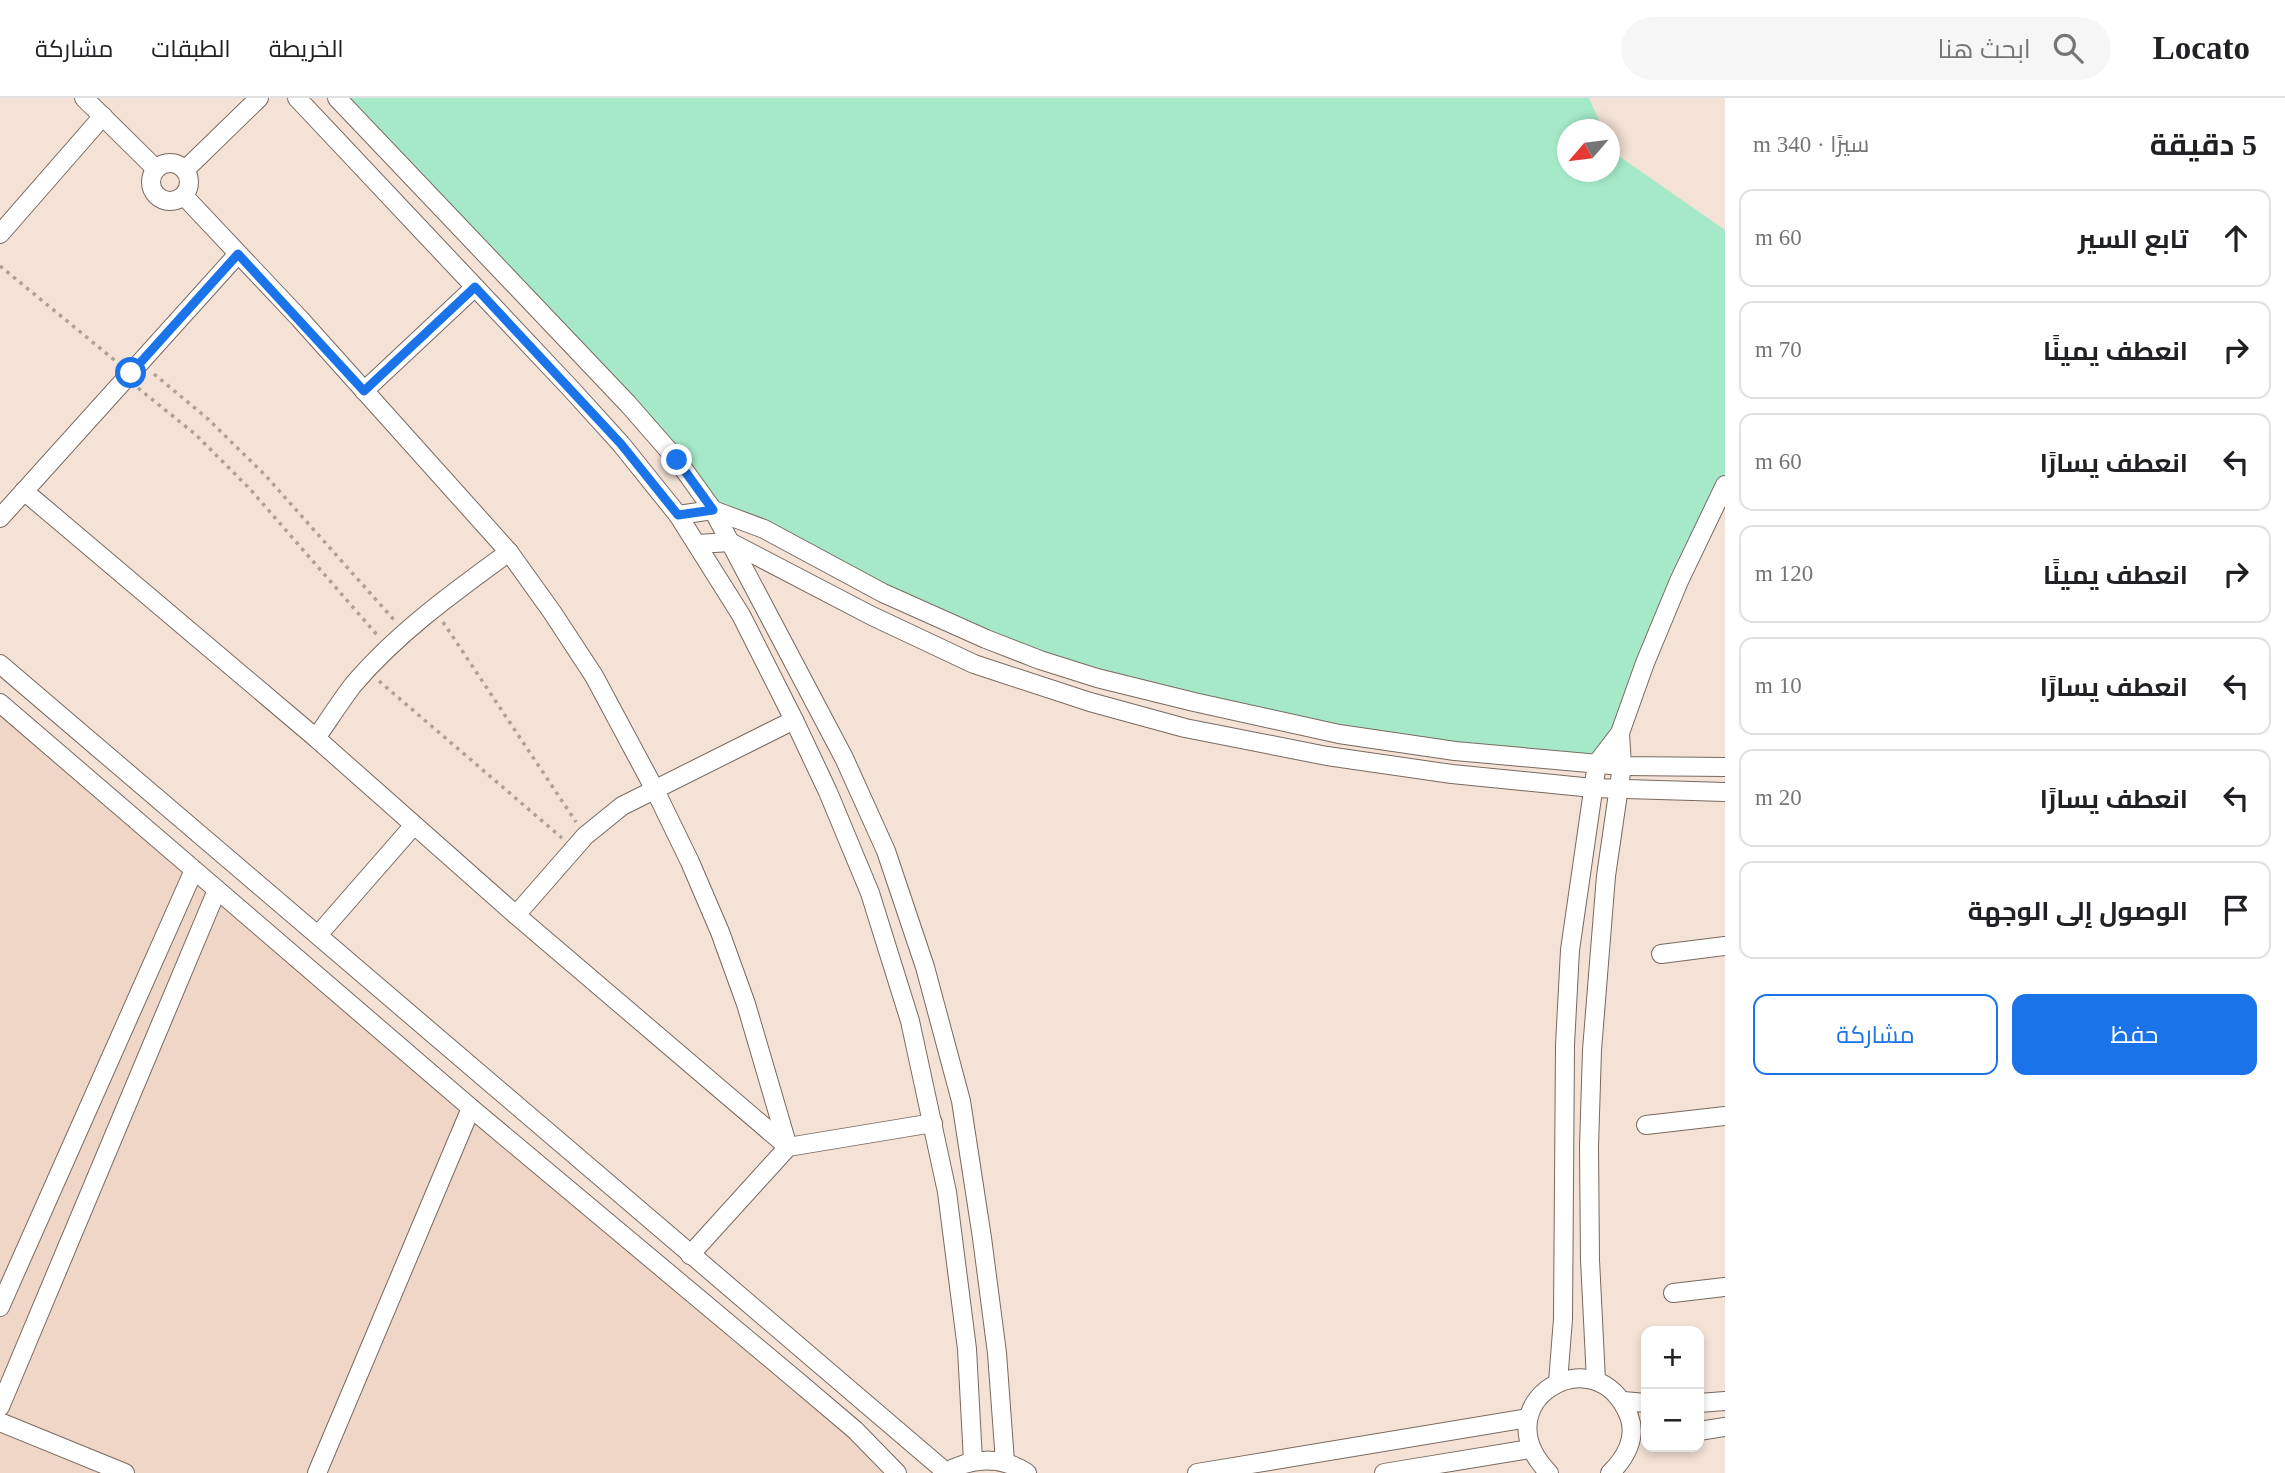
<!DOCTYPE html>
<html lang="ar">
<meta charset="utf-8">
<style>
:root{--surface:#fff;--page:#f6f6f6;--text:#202124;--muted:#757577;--line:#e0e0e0;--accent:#1a73e8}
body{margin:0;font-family:"Times New Roman",Cairo,serif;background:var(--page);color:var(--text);direction:rtl}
.controls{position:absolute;right:21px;bottom:21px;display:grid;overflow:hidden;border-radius:14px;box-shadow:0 4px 10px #0003}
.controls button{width:63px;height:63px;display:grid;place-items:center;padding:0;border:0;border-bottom:2px solid var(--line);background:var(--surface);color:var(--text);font:35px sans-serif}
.compass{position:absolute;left:1557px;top:21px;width:63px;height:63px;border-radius:50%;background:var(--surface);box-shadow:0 4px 10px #0003;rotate:242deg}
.stop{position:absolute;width:21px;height:21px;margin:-16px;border:5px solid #1a73e8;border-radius:50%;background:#fff}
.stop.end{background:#1a73e8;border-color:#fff;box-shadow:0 2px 7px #0008}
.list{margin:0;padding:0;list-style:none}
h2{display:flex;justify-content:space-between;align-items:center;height:91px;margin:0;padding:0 28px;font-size:30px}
h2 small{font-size:23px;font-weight:400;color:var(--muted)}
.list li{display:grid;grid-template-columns:46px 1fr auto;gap:21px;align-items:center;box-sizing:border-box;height:98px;margin:0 14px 14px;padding:0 14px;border:2px solid var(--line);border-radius:14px}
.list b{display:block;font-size:26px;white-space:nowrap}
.list em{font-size:23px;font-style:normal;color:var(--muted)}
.actions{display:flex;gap:14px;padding:21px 28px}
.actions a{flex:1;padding:16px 0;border:2px solid var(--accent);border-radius:14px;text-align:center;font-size:24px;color:var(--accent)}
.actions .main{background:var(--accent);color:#fff}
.icon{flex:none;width:38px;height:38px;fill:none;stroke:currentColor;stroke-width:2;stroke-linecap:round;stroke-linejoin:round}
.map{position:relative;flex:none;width:1725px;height:1375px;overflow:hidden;direction:ltr}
header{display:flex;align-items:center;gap:42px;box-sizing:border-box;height:98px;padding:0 35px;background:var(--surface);border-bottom:2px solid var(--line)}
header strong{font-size:33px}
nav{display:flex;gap:38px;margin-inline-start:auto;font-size:24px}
.search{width:490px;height:63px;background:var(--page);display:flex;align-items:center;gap:18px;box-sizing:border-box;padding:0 24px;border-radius:38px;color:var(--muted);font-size:26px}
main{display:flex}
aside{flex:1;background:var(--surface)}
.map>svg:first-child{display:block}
.built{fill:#efd6c6}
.green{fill:#a5e9c8}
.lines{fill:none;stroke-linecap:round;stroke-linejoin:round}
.street-casing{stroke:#78695f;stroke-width:20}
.path{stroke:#afa198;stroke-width:3.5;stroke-dasharray:3.5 5;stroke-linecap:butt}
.street{stroke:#fff;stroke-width:18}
.route{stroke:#1a73e8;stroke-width:9}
</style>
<header>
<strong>Locato</strong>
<div class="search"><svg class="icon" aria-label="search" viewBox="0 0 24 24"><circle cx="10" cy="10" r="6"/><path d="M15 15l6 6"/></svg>ابحث هنا</div>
<nav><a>الخريطة</a><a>الطبقات</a><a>مشاركة</a></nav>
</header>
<main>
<aside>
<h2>5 دقيقة<small>سيرًا · 340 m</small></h2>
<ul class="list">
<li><svg class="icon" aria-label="ahead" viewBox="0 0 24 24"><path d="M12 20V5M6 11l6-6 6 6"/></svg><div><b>تابع السير</b></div><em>60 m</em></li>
<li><svg class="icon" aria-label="right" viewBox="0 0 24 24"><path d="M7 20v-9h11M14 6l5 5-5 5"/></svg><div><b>انعطف يمينًا</b></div><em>70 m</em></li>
<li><svg class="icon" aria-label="left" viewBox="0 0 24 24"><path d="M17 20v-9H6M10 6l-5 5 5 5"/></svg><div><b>انعطف يسارًا</b></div><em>60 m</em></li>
<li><svg class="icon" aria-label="right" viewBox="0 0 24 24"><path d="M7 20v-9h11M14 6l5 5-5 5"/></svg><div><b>انعطف يمينًا</b></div><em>120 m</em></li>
<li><svg class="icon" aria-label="left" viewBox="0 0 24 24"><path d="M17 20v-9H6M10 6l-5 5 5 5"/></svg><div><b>انعطف يسارًا</b></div><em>10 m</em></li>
<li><svg class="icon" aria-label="left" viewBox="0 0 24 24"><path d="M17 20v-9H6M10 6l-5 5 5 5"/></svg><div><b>انعطف يسارًا</b></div><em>20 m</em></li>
<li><svg class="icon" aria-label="arrive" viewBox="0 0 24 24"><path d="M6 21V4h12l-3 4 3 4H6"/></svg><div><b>الوصول إلى الوجهة</b></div></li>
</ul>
<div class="actions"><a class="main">حفظ</a><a>مشاركة</a></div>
</aside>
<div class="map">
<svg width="1725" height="1375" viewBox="0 0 1725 1375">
<rect width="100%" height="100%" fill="#f4e2d6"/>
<!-- built -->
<path class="built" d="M0 605 897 1375H0Z"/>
<!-- green -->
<path class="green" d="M337 0H1589L1603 31 1568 32V74H1610V46L1613 54 1725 132V391L1597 665 1455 653 1040 562 713 412Z"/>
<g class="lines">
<defs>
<g id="street">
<path d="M84 0 156 71"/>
<path d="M297 0 572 292 621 346 678 417 741 517 794 622 828 694 870 795 910 923 947 1094 967 1251 973 1363"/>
<path d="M337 0 628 306 677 362 713 412 844 660 886 753 925 869 961 1003 982 1140 997 1255 1005 1364"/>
<circle cx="170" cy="84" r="19"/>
<path d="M185 72 259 0"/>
<path d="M184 98 300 221 509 454 552 514 594 578 654 690 690 764 720 834 746 906 788 1049"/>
<path d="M0 136 103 18"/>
<path d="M364 293 475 189"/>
<path d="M24 393 316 640 516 817 788 1049"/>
<path d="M678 417 713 412 764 431 883 495 986 541 1040 562 1097 580 1194 604 1339 636 1455 653 1622 668 1725 669"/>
<path d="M0 420 238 156"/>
<path d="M698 446 730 444 872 518 974 566 1090 604 1185 630 1327 658 1452 676 1593 690 1725 694"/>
<path d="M0 566 946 1374"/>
<path d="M0 605 471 1010 796 1282 855 1332 897 1375"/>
<path d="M316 640C328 623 340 604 353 587 397 535 454 494 509 454"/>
<path d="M516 817 585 738 622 708 794 622"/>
<path d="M318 837 414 727"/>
<path d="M1661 856 1725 848"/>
<path d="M1646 1027 1725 1018"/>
<path d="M690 1157 788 1049 933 1025"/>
<path d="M1673 1195 1725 1189"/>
<path d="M0 1209 194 772"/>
<path d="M1596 1282 1590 1162 1589 1049 1592 952 1606 778 1622 668 1620 635"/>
<path d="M1558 1284 1563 1221 1565 947 1570 852 1597 665 1620 635 1645 565 1679 483 1725 387"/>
<path d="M1623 1303 1646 1305"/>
<path d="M1699 1305 1725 1303"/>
<path d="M0 1309 217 792"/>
<path d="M0 1324 125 1375"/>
<path d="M1699 1333 1725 1329"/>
<path d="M317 1375 471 1010"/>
<path d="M945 1375C970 1359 1002 1358 1027 1375"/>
<path d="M1197 1375 1528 1320"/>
<path d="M1384 1375 1530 1351"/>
<path d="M1549 1375C1480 1305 1596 1235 1629 1318 1637 1339 1626 1360 1610 1375"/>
</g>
</defs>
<!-- street casing -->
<use href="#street" class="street-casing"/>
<!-- path -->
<g class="path">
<path d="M0 168 118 265"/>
<path d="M154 276 208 321 265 377 395 523"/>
<path d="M138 290 195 336 250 391 378 538"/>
<path d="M443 524 576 724"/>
<path d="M379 583 562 740"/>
</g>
<!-- street -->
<use href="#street" class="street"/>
</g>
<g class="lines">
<!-- route -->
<path class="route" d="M131 275 238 156 364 293 475 189 621 346 678 417 713 412 677 362"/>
</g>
</svg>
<div class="controls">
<button>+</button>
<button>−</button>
</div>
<svg class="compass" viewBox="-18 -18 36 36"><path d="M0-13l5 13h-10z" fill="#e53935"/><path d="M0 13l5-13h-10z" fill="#757577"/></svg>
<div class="stop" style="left:131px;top:275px"></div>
<div class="stop end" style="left:677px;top:362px"></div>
</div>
</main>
